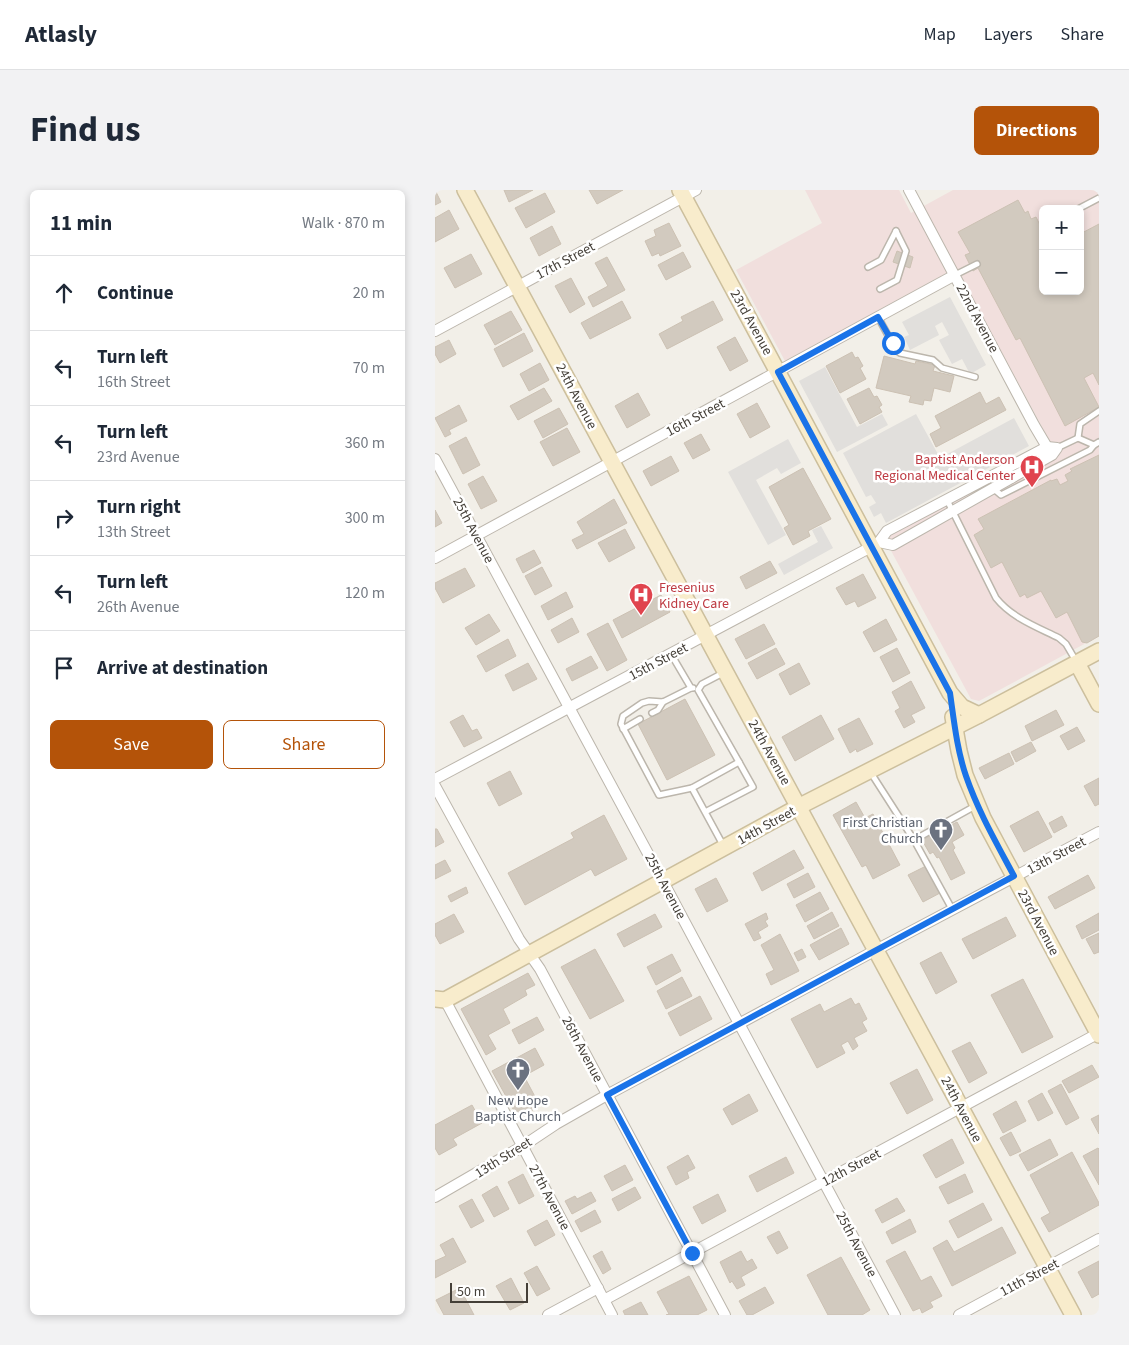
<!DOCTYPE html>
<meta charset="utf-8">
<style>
:root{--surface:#fff;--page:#f2f2f3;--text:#1f2937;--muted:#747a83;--line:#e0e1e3;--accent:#b45309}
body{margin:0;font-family:"Source Sans 3",sans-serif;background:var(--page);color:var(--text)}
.controls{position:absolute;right:15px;top:15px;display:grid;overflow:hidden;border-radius:8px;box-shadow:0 2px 8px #0003}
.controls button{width:45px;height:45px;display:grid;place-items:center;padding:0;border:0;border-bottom:1px solid var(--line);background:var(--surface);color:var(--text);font:25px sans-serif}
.scale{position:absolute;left:15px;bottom:12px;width:78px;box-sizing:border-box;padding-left:5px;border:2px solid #443f38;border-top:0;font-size:14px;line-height:18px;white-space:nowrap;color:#443f38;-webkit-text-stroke:4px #fff;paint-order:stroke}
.stop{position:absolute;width:15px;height:15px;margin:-11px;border:4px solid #1a73e8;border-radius:50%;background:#fff}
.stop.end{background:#1a73e8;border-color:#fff;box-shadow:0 1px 5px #0008}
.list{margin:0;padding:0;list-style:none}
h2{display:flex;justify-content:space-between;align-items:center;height:65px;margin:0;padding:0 20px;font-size:21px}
h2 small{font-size:16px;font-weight:400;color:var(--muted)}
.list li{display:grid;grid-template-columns:32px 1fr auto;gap:15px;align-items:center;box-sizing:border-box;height:75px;padding:0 20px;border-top:1px solid var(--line)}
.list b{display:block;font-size:19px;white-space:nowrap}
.list p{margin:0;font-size:16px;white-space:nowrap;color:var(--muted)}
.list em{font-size:16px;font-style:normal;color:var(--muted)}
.actions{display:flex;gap:10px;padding:15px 20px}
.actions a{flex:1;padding:11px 0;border:1px solid var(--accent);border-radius:8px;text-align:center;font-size:18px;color:var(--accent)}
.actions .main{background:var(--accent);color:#fff}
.icon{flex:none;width:28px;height:28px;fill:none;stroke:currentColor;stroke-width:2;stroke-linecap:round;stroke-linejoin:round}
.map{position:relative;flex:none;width:664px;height:1125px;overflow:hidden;border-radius:8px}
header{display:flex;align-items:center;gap:30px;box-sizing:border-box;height:70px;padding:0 25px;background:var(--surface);border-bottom:1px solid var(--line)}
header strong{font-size:24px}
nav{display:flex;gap:28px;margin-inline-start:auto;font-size:18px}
.intro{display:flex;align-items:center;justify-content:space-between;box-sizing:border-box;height:120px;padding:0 30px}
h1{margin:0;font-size:35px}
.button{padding:12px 22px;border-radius:8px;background:var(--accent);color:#fff;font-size:18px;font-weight:700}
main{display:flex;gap:30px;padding:0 30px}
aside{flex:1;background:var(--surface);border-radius:8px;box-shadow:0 2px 8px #0003}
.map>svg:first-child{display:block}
.medical{fill:#f1dfdd;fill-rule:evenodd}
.parking{fill:#e1dfdc}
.building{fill:#d2cabf;stroke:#ccc1b3}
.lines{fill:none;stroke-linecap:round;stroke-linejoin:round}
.lane-casing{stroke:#bcb6ac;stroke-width:8}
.street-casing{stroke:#bcb6ac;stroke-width:12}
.secondary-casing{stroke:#ccbf9d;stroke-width:18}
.lane{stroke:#fff;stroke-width:5}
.street{stroke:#fff;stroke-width:10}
.secondary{stroke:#f8eccc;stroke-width:15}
.route{stroke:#1a73e8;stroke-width:6}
.labels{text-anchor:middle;stroke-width:5;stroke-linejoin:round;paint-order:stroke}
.street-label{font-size:14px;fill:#443f38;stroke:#fff}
.health-label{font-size:14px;fill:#be3a42;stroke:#fff;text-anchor:end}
.worship-label{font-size:14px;fill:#5b616d;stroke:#fff;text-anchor:end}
</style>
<header>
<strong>Atlasly</strong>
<nav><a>Map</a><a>Layers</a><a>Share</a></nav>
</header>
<div class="intro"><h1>Find us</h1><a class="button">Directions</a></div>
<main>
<aside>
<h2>11 min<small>Walk · 870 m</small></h2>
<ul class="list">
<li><svg class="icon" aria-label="ahead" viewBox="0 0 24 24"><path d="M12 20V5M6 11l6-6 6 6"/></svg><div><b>Continue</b></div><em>20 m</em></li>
<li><svg class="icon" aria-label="left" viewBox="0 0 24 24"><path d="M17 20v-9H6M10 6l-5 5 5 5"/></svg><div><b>Turn left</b><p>16th Street</p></div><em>70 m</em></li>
<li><svg class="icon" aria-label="left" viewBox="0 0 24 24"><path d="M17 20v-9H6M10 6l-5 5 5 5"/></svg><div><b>Turn left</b><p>23rd Avenue</p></div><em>360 m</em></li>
<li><svg class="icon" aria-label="right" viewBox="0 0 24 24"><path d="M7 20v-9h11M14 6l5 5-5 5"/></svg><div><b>Turn right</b><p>13th Street</p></div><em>300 m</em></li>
<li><svg class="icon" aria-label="left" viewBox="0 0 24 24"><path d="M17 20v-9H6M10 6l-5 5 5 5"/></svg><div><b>Turn left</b><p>26th Avenue</p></div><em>120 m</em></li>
<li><svg class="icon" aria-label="arrive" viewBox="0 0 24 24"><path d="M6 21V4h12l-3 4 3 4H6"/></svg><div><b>Arrive at destination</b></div></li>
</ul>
<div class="actions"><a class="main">Save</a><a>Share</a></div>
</aside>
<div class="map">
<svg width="664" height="1125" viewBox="0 0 664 1125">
<rect width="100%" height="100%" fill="#f2efe8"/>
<!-- medical -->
<path class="medical" d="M370 0H464L476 23 518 0H664V446L544 511 536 509 447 344 615 252 521 78 350 171 301 80 387 33ZM608 19H645V101H608Z"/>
<!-- parking -->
<g class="parking">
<path d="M515 107 551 175 535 184 527 169 517 174 504 150 514 145 507 132 500 136 504 145 475 160 469 147 474 145 467 132Z"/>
<path d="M390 177 422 237 447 224 453 235 402 262 364 191Z"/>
<path d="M481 224 505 268 579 228 594 256 451 333 446 323 439 327 434 317 441 313 436 305 431 307 408 263Z"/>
<path d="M353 249 366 273 346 284 342 278 321 290 351 345 333 355 293 282Z"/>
<path d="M386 336 398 358 349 385 343 374 383 352 377 340Z"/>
</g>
<!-- building -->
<g class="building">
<path d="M0 0 6 12 0 15Z"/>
<path d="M69 0H98L74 12Z"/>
<path d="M154 0H188L162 14Z"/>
<path d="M110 3 120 22 91 38 80 18Z"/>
<path d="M583 10 590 23 593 21 596 29 601 27 605 35 608 34V101H645V44L664 34V195L658 183 649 188 664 217 630 236 585 148 581 150 543 78 538 81 530 65 535 63 523 42Z"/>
<path d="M14 20 24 39 0 52V28Z"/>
<path d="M234 33 246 56 225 66 224 63 217 66 210 51 221 46 219 40Z"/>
<path d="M117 36 126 54 104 66 95 48Z"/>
<path d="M462 61 478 67 475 78 458 72Z"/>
<path d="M248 62 256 77 231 90 223 75Z"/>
<path d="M36 64 47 84 20 98 9 78Z"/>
<path d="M172 67 190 100 158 117 153 107 173 96 160 73Z"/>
<path d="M136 88 150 114 135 123 120 96Z"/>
<path d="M187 111 196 128 155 149 146 133Z"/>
<path d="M278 111 288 130 232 159 224 144 248 131 246 127Z"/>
<path d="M76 121 87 140 60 155 49 135Z"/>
<path d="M89 143 98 161 68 177 59 159Z"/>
<path d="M300 147 313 171 295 181 282 157Z"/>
<path d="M14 150 21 164 5 173 0 164V157Z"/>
<path d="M417 162 420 168 423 167 428 176 425 178 431 189 405 203 391 176Z"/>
<path d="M449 166 480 174 481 171 500 175 498 181 519 186 515 202 499 198 496 211 489 210 488 215 474 212 476 206 441 198Z"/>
<path d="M105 173 114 190 94 201 85 184Z"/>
<path d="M109 198 117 211 83 230 75 216Z"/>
<path d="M434 198 439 207 442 206 447 215 444 217 447 222 425 234 412 209Z"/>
<path d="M545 202 551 214 564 207 571 220 501 257 495 244 506 238 500 226Z"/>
<path d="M203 203 215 225 192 238 180 216Z"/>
<path d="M322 213 335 237 315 248 302 224Z"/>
<path d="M24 215 32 231 14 240 16 244 10 247 0 228Z"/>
<path d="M124 218 133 234 108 248 99 231Z"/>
<path d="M132 238 145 262 118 276 105 252Z"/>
<path d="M266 244 275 260 258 269 249 253Z"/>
<path d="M31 247 45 275 28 284 14 256Z"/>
<path d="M664 265V446L652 453 647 452 632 422 621 428 606 401 592 408 590 404 585 407 567 372 556 378 539 345 549 339 543 329 616 290V291L622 289 625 295 633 291 630 285 637 281 635 279Z"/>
<path d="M236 266 244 281 216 296 208 281Z"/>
<path d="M368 278 396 329 373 341 375 346 358 355 349 338 354 335 334 297Z"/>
<path d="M48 286 62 311 46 319 33 294Z"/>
<path d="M179 309 192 333 142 359 137 350 149 344 142 332Z"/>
<path d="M0 320 7 333 0 337Z"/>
<path d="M190 339 200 358 174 372 163 353Z"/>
<path d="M99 360 106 373 88 383 81 369Z"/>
<path d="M335 371 342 383 311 399 305 387Z"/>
<path d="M107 377 117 396 100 405 90 386Z"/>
<path d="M30 378 40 396 8 413 0 398V393Z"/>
<path d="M428 384 441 408 423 417 420 411 411 415 401 398Z"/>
<path d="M131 402 138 417 113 430 106 416Z"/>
<path d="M226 405 235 422 187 448 178 430Z"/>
<path d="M54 424 65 441 41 455 30 438Z"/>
<path d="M137 428 144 442 123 453 116 440Z"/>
<path d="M451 429 462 450 439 462 428 442Z"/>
<path d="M173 433 192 470 172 481 152 444Z"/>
<path d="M329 434 340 454 311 469 300 449Z"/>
<path d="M73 449 81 466 51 482 42 466Z"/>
<path d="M341 458 350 474 322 489 313 473Z"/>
<path d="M462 458 475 483 458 492 445 467Z"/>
<path d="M156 466 163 478 137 491 131 479Z"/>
<path d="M93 473 102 489 78 501 70 485Z"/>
<path d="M364 473 375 494 355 505 344 484Z"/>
<path d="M476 491 490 518 476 525 480 532 469 538 460 521 465 518 457 502Z"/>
<path d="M250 509 280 565 232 590 203 534Z"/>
<path d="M621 520 629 535 597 551 590 536Z"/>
<path d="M28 525 37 541 42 539 47 548 29 557 15 532Z"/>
<path d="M386 525 399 549 360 571 347 547Z"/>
<path d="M424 528 438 554 422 562 421 559 415 563 403 539Z"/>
<path d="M642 537 650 551 633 560 625 546Z"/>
<path d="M596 552 601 561 581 572 576 562Z"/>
<path d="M574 563 579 574 550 589 544 578Z"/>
<path d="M75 581 87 604 64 616 52 593Z"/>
<path d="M664 588V614L660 616 649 596Z"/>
<path d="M421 612 430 628 438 624 465 675 438 689 431 675 427 677 398 625Z"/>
<path d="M603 621 617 647 589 662 575 636Z"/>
<path d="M169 625 192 669 160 686 156 679 90 715 73 683 139 648 136 643Z"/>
<path d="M627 626 632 636 619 643 614 633Z"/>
<path d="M522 632 529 645 517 652 520 658 518 660 530 683 516 690 504 667 502 668 498 662 495 664 487 650Z"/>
<path d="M0 639H2L9 652 0 657Z"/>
<path d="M359 660 369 678 327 701 318 683Z"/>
<path d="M10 670 16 681 0 689V675Z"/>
<path d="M491 676 505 703 488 712 473 685Z"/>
<path d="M373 683 380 697 359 708 352 694Z"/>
<path d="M653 685 660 698 620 719 613 707Z"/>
<path d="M281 688 293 711 272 722 260 699Z"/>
<path d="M31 697 33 703 16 712 13 706Z"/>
<path d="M385 702 394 719 370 732 361 715Z"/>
<path d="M397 722 404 736 379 749 372 736Z"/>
<path d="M331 723 333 729 330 731 333 736 323 742 326 748 319 751 310 734Z"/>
<path d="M664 723V740L647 749 641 736Z"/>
<path d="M19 724 29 742 5 754 0 745V734Z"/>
<path d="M220 724 227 737 189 757 182 744Z"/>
<path d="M571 727 581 746 538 769 527 749Z"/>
<path d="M406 738 414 754 384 770 375 755Z"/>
<path d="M664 743V762L659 764 651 749Z"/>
<path d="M345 744 364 781 336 795 331 784 339 780 326 755Z"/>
<path d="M160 759 189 811 155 829 126 777Z"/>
<path d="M367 759 371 767 363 771 359 763Z"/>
<path d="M506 762 522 792 501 804 485 773Z"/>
<path d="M237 764 246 781 221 795 212 777Z"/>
<path d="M93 783 100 795 90 800 92 805 68 819 75 833 53 845 61 859 51 865 26 819Z"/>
<path d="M247 787 257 806 231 819 222 801Z"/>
<path d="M588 789 618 847 587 863 556 805Z"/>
<path d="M265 806 277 829 245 846 233 823Z"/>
<path d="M416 808 420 815 424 813 432 829 427 832 432 841 419 848 423 856 418 860 413 851 406 855 410 863 382 878 356 829 385 814 389 822Z"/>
<path d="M102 827 109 840 84 854 77 840Z"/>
<path d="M535 852 552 883 534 893 517 861Z"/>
<path d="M100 858 109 875 89 886 105 916 83 928 57 881Z"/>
<path d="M657 875 664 887 634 903 627 891Z"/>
<path d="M482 879 498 910 472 924 455 893Z"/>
<path d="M626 894 644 928 631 935 613 901Z"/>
<path d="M607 903 618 923 603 931 593 911Z"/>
<path d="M314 904 323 921 297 935 288 919Z"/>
<path d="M581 911 591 931 568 943 558 924Z"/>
<path d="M37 915 47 933 18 949 22 955 4 965 0 958V935Z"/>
<path d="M664 925V944L656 929Z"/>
<path d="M576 942 586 961 575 966 565 948Z"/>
<path d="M517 949 529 973 501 988 488 965Z"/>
<path d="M615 949 623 965 593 981 584 965Z"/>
<path d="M663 958 664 959V995L648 966Z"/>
<path d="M637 962 664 1013V1015L614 1042 606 1028 615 1023 595 985Z"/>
<path d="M253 965 260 978 252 982 254 988 241 995 232 977Z"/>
<path d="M351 967 359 983 322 1002 314 986Z"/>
<path d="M190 975 198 990 177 1001 169 986Z"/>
<path d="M88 984 99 1006 84 1014 73 992Z"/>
<path d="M530 984 538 1002 513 1014 504 997Z"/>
<path d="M62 996 74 1019 59 1027 47 1005Z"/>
<path d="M200 997 206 1008 183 1021 177 1009Z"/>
<path d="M156 1002 161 1011 137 1024 130 1011 140 1006 142 1009Z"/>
<path d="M283 1004 291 1021 267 1034 258 1017Z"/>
<path d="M462 1008 470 1021 447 1033 440 1020Z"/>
<path d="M37 1009 49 1031 36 1038 24 1016Z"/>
<path d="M548 1013 557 1030 523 1048 514 1031Z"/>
<path d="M160 1020 166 1032 146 1042 140 1031Z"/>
<path d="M475 1029 481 1042 457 1054 451 1042Z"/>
<path d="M112 1030 120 1045 100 1056 92 1041Z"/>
<path d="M567 1037 581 1063 517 1096 498 1058 512 1050 519 1062Z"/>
<path d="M344 1041 353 1058 342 1064 332 1047Z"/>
<path d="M18 1048 31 1072 0 1088V1071L11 1066 5 1055Z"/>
<path d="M167 1061 176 1079 168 1084 158 1066Z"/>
<path d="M306 1061 312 1072 317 1069 322 1078 306 1087 310 1095 302 1099 297 1091 295 1093 285 1072Z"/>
<path d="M470 1061 486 1091 496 1086 507 1106 495 1112 498 1117 487 1123 485 1118 478 1121 451 1071Z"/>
<path d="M406 1067 435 1120 427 1125H393L372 1085Z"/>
<path d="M664 1071V1104L657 1108 643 1082Z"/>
<path d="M102 1076 115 1099 102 1106 89 1083Z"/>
<path d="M254 1086 272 1120 262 1125H231L234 1124 222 1102Z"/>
<path d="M76 1088 89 1113 75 1120 61 1096Z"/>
<path d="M330 1097 339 1113 317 1125H312L304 1111Z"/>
<path d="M25 1098 39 1125H9L1 1110Z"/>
<path d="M206 1112 213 1125H190L188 1121Z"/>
</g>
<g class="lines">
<defs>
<g id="lane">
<path d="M643 19 664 8"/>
<path d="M433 77 446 70 461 41"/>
<path d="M520 85 542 74"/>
<path d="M445 99 462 90 471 61 461 41"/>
<path d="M443 127 461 160 465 163 498 170 507 178 540 187"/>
<path d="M643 248 645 234 664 221"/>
<path d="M643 248 659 255 664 252"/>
<path d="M622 258 643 248"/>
<path d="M559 299 566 305 655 260 659 255"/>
<path d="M512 310 561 408C577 428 602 437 624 448L631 454 641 471"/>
<path d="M236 464 256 498H258"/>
<path d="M288 483 267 494 263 500 304 572"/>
<path d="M256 498 228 512 214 511 207 513 188 526 186 534 224 605 257 598"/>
<path d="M217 523 223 520 228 512"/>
<path d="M188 539 205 529"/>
<path d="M436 583 479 650 517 719"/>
<path d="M270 622 318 597 304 572 257 598 288 655"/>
<path d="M479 650 542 615"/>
</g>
<g id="street">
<path d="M474 0 599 235 612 257"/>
<path d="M0 141 261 0"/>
<path d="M0 269C155 553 307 840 460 1125"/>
<path d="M0 368 520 85"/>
<path d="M0 589 436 357 444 352 452 341 612 257 622 258 617 265 458 355 444 352"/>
<path d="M0 596 84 749 105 779 290 1125"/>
<path d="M10 810 177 1125"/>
<path d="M0 1007 88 956 121 934 172 905 441 760 664 642"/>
<path d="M169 1110 664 843"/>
<path d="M113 1125 163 1098"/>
<path d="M524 1125 664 1049"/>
</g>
<g id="secondary">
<path d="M30 0C233 375 436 750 638 1125"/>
<path d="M245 0 515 503 527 517 544 525"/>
<path d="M642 473 664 514"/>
<path d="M518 527 524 561 530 585 548 628 664 845"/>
<path d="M0 809 10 810 365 616 544 525 664 461"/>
</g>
</defs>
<!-- lane casing -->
<use href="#lane" class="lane-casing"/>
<!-- street casing -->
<use href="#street" class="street-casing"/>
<!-- secondary casing -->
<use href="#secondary" class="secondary-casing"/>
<!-- lane -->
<use href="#lane" class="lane"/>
<!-- street -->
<use href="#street" class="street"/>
<!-- secondary -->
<use href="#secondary" class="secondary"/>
</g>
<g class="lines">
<!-- route -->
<path class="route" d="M257 1063 172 905 579 686C562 654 543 621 531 586 522 560 519 531 515 503L343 182 443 127 458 153"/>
</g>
<!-- icons -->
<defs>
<symbol id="hospital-pin" viewBox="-11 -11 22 30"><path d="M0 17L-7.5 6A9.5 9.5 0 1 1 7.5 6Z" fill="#e0444e" stroke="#fff"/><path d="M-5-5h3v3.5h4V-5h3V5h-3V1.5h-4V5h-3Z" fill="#fff"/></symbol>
<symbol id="church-pin" viewBox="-11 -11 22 30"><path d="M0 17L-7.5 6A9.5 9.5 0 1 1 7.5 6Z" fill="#6b7280" stroke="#fff"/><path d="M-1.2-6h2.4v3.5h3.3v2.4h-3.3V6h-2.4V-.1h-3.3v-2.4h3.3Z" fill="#fff"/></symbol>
</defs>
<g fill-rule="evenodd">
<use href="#hospital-pin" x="583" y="263" width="28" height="38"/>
<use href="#hospital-pin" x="192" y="391" width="28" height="38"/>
<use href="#church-pin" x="492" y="626" width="28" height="38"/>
<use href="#church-pin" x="69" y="866" width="28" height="38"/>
</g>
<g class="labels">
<!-- street labels -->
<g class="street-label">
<text transform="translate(130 70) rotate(-28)" y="5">17th Street</text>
<text transform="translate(543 128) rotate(62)" y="5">22nd Avenue</text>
<text transform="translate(317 132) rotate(61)" y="5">23rd Avenue</text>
<text transform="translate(142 206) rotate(62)" y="5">24th Avenue</text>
<text transform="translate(260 227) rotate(-28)" y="5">16th Street</text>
<text transform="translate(39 340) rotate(62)" y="5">25th Avenue</text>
<text transform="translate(223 471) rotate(-28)" y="5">15th Street</text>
<text transform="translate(335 562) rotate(61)" y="5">24th Avenue</text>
<text transform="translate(331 635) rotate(-29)" y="5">14th Street</text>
<text transform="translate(621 665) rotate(-28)" y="5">13th Street</text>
<text transform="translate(231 696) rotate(62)" y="5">25th Avenue</text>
<text transform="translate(604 732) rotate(62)" y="5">23rd Avenue</text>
<text transform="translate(148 859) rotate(62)" y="5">26th Avenue</text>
<text transform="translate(527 919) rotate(62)" y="5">24th Avenue</text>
<text transform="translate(68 967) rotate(-32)" y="5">13th Street</text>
<text transform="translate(416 977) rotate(-28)" y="5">12th Street</text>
<text transform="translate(115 1007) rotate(62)" y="5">27th Avenue</text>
<text transform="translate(422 1054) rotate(62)" y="5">25th Avenue</text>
<text transform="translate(594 1087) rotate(-28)" y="5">11th Street</text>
</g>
<!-- health labels -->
<g class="health-label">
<text x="580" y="274">Baptist Anderson<tspan x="580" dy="16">Regional Medical Center</tspan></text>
<text x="224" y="402" text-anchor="start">Fresenius<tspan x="224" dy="16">Kidney Care</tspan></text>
</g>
<!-- worship labels -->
<g class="worship-label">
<text x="488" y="637">First Christian<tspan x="488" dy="16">Church</tspan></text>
<text x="83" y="915" text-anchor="middle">New Hope<tspan x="83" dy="16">Baptist Church</tspan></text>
</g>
</g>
</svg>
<div class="controls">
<button>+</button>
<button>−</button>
</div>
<div class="scale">50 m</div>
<div class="stop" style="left:458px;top:153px"></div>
<div class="stop end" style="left:257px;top:1063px"></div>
</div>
</main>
